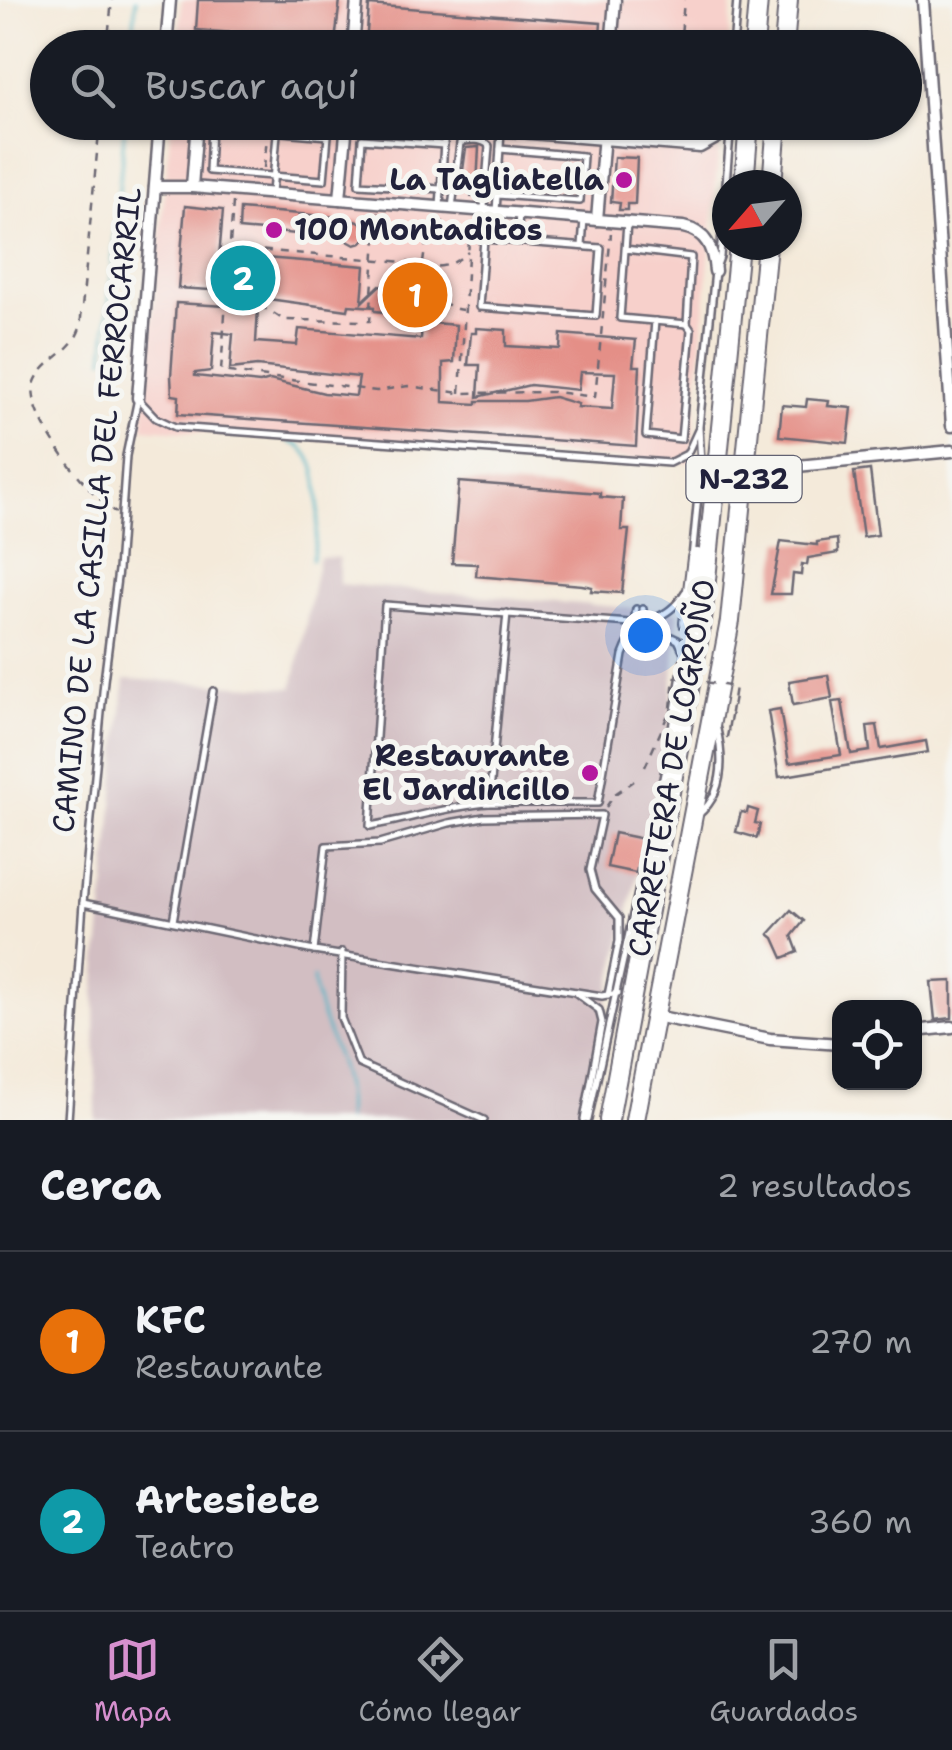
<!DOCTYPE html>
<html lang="es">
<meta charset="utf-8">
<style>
:root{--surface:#171b24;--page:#20242c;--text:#f1f3f6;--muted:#9ea1a6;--line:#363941;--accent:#d690ce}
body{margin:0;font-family:"Shantell Sans",sans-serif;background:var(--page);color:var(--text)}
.controls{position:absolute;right:30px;bottom:30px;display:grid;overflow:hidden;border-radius:20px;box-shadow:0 2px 8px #0004}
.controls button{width:90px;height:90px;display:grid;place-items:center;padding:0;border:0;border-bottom:2px solid var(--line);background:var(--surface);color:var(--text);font:50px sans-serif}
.compass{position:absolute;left:712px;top:170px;width:90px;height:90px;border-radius:50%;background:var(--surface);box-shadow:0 2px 8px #0004;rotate:242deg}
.you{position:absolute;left:645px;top:635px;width:35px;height:35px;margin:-25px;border:8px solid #fff;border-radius:50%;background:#1a73e8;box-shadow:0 0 0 15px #1a73e833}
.badge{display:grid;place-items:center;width:65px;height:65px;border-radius:50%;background:var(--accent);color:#fff;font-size:32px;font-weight:700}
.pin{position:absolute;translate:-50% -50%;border:5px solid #fff;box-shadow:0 2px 10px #0006}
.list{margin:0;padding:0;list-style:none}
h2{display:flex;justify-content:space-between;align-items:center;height:130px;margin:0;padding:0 40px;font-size:42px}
h2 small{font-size:32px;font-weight:400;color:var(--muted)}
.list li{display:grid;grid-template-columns:65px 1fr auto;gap:30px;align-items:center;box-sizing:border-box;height:180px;padding:0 40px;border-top:2px solid var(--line)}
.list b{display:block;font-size:38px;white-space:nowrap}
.list p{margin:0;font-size:32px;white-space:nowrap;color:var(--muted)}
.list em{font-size:32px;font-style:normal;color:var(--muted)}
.icon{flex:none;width:55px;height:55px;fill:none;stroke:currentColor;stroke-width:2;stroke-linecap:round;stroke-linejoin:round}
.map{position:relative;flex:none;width:952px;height:1120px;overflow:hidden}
.search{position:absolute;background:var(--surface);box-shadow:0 2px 8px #0004;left:30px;right:30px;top:30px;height:110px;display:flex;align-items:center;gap:25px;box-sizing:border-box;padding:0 35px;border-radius:55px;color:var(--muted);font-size:38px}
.sheet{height:490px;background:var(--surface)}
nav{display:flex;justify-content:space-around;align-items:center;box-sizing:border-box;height:140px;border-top:2px solid var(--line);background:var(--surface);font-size:28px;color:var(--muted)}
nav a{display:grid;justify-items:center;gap:5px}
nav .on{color:var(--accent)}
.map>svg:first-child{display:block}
.built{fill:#f7d0cb}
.industrial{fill:#d2bec2}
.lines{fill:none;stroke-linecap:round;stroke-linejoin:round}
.stream{stroke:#4ab5c7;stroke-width:2.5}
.building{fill:#e48f87;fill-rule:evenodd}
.service-casing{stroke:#6c6873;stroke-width:10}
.minor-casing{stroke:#6c6873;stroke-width:15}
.trunk-casing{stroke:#6c6873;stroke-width:22}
.path{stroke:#6c6873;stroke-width:2.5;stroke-dasharray:8 8;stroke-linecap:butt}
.service{stroke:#fff;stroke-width:5}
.minor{stroke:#fff;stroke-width:10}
.trunk{stroke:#fff;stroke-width:18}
.path-bridge{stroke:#6c6873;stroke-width:2.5;stroke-dasharray:8 8;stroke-linecap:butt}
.poi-dot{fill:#b5179e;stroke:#f6f6f2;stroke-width:4}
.labels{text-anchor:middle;stroke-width:10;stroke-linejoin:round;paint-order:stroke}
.shield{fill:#f6f6f2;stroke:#626272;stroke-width:2.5}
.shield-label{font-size:28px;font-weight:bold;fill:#22223b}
.poi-label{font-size:30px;font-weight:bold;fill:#22223b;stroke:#f6f6f2;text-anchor:end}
.street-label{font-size:30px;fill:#22223b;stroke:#f6f6f2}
</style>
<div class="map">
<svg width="952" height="1120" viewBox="0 0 952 1120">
<rect width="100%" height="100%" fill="#f6f6f2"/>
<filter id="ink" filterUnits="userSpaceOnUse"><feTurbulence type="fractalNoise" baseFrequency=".01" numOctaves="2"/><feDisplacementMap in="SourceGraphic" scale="20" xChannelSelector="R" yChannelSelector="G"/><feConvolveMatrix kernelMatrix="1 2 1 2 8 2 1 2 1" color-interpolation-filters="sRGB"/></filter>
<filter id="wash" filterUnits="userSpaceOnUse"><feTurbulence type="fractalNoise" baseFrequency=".0048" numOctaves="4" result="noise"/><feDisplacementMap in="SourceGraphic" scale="40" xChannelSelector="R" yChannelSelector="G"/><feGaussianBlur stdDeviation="2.25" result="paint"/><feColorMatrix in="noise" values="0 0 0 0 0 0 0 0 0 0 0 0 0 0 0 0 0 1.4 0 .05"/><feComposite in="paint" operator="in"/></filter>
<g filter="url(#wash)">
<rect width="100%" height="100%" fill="#f4eada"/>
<!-- built -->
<g class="built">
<path d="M182 0H732L728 47 178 48Z"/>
<path d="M171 123H721L691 463 143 428Z"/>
</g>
<!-- industrial -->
<path class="industrial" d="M319 557 339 558V584L678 612 668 744 579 1120H96L95 994 125 679 293 688Z"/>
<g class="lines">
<!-- stream -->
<g class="stream">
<path d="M132 48 136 0"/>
<path d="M104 359 125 122"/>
<path d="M289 442C329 451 319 528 312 559"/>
<path d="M313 978C319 1032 351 1060 346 1120"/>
</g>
</g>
<g id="blocks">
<!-- building -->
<g class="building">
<path d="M198 0H340L335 41 196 30Z"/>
<path d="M369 5 601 23 599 48 366 46Z"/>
<path d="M479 147 477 186 461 185 466 148Z"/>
<path d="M614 157 637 158 635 204H627V210H619L620 203 611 202Z"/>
<path d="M185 206 223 210 217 282H210V290L178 288Z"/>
<path d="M240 209 335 217 334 235 348 223 356 221 363 224 367 236 362 243 355 245 342 238 239 229Z"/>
<path d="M241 256 365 266 362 302 380 285 391 287 402 280 424 287 429 307 417 322 416 315 375 311V307L349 305 348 310 254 297 255 294 245 293 246 285 239 284Z"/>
<path d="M176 303 258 308 256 342 297 345 299 329 421 339 422 322 456 325 454 362 443 363V402L477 404V401H525L554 397 578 404 577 407 612 409 615 373 580 372 578 390 530 385 478 397 480 365H468L471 333H476V328L506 330V346L560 349 561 334 636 340 633 366H640L636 446 178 414 179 396 172 395 171 376ZM214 332 233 334 230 369 257 366 359 377 356 396 324 393 270 380 260 383 195 376V373L211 371Z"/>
<path d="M807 399 829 401 828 406 852 408 848 443 779 436 782 405 806 407Z"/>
<path d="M870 470 878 535 863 537 854 472Z"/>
<path d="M459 482 600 493V497L623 499 621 530H629L622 593 591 591 592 587 582 585 476 576 477 564 452 563Z"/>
<path d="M837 539 838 553 808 558 807 565 802 564 801 575 793 574 791 594H771L781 541 817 545V542Z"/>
<path d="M828 675 832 698 793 705 789 681Z"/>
<path d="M842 701 851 754 870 751 867 726 877 725 881 749 926 741 928 752 779 777 768 711 780 709 789 763 841 755 832 702Z"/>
<path d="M748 808 758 811 755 823 760 824 757 838 736 832 741 812 747 813Z"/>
<path d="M614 833 643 839 636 873 607 867Z"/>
<path d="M791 910 804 921 792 936 798 952 783 958 774 938 769 934Z"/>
<path d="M952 981V1018L935 1020 931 982Z"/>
</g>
</g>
</g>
<g filter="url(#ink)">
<use href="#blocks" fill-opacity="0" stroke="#6c6873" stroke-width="2.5"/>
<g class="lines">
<defs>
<g id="service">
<path d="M202 48V39L298 48"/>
<path d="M733 48 737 0"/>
<path d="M651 122 709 127 711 122"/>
<path d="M211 126 328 136 324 180 209 171Z"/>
<path d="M441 189 359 184 362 139 444 145"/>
<path d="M272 193 278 122"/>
<path d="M497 195 580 201 583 156 500 149"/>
<path d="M440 207 445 126"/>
<path d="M452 208 460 143C468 139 484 139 489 146L484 208"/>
<path d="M496 212 501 131"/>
<path d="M484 239 601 248 596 316 479 307Z"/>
<path d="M517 241 519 214"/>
<path d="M582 246 584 219"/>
<path d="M625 249 691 257 687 324 620 318 627 223"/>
<path d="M655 321 646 435 681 439 691 330 687 324"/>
<path d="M139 400 156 418 175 427 669 463 687 454 698 430"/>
<path d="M692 558 701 464 699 427 715 271 720 257 731 122"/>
<path d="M643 609 644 624"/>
<path d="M507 613 489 803H598L623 655C639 610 664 628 685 592"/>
<path d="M634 623 636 609"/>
<path d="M489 803C448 806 410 819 370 826L385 605 644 624 678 640 685 654"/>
<path d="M698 815C724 794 724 760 717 729"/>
<path d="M83 903 314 951 602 996 618 993"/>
<path d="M173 921 213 691"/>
<path d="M314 951 326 846 380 843 449 823 484 817 602 815 590 870 595 889 619 918V941L608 995"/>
<path d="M342 952 341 1018 359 1064 484 1120"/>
<path d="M575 992 599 1010 602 1022 584 1120"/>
<path d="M68 1120 83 903 104 681 118 570 126 456 138 398"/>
<path d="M588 1120 665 769 689 628"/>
</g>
<g id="minor">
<path d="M923 0 952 426"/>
<path d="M166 48 170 0"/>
<path d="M353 48 357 0"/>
<path d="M611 48 615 0"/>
<path d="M397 122 700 147 718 137 724 122"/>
<path d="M155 187H192L683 227C707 232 713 249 715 271"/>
<path d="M192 187 197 122"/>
<path d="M340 199 347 122"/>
<path d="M597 220 605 122"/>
<path d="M138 398 160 122"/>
<path d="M745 471 952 451"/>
<path d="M655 1016 770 1039 840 1044"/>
<path d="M914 1031 952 1027"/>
</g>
<g id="trunk">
<path d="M754 48 758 0"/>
<path d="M784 48 788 0"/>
<path d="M744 185 749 122"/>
<path d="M772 185 777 122"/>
<path d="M689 623 697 558"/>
<path d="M609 1120 702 620 739 245"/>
<path d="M635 1120 730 621 767 245"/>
</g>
</defs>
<!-- service casing -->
<use href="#service" class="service-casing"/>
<!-- minor casing -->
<use href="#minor" class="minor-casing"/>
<!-- trunk casing -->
<use href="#trunk" class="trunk-casing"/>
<!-- path -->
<g class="path">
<path d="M107 48 112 0"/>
<path d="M680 48 684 0"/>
<path d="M100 122 80 328C72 353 44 359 35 382 22 414 90 495 116 513"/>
<path d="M370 133V122"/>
<path d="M642 135 643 122"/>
<path d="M264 168 267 137"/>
<path d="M471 198 473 186"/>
<path d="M233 202 221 371 377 391 408 386 460 393 556 392 595 397 611 233"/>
<path d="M231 248 418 263C439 270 451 267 468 252"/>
<path d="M423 263 426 241 444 221"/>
<path d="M432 270C439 290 439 308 463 310"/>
<path d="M227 305 267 309 284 320 370 321 378 211"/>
<path d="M460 393 470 222"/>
<path d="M606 807 615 794 634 781"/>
</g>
<!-- service -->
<use href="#service" class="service"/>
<!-- minor -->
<use href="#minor" class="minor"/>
<!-- trunk -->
<use href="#trunk" class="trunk"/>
<!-- path-bridge -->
<path class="path-bridge" d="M645 767 671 708 674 677 735 687 727 737 736 691"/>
</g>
</g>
<!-- markers -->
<g class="poi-dot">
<circle cx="624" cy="180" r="10"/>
<circle cx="274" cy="230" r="10"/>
<circle cx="590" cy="773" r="10"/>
</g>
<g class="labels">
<!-- shield labels -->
<rect class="shield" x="686.5" y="456" width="115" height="46" rx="8"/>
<g class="shield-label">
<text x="744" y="489">N-232</text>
</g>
<!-- poi labels -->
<g class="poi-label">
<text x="604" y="190">La Tagliatella</text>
<text x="294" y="240" text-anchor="start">100 Montaditos</text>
<text x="570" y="766">Restaurante<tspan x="570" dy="34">El Jardincillo</tspan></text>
</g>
<!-- street labels -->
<g class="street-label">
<text transform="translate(97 510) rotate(-84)" y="10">CAMINO DE LA CASILLA DEL FERROCARRIL</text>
<text transform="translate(672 768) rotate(-80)" y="10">CARRETERA DE LOGROÑO</text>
</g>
</g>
</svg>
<div class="controls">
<button><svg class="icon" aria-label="locate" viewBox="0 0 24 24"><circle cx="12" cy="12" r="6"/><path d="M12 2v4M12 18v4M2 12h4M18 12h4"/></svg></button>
</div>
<svg class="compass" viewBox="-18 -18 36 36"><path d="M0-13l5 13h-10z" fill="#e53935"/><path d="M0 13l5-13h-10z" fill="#9ea1a6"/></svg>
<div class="you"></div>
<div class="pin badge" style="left:415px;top:295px;background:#e8710a">1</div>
<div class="pin badge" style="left:243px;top:278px;background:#0f9aa8">2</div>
<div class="search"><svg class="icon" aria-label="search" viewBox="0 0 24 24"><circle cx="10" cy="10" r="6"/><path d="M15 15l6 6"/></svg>Buscar aquí</div>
</div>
<section class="sheet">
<h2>Cerca<small>2 resultados</small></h2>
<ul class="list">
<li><span class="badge" style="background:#e8710a">1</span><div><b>KFC</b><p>Restaurante</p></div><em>270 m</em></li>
<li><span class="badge" style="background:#0f9aa8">2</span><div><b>Artesiete</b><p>Teatro</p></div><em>360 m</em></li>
</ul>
</section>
<nav>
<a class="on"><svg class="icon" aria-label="map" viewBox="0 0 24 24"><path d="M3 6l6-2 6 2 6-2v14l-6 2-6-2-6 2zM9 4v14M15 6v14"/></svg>Mapa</a>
<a><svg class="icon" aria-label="directions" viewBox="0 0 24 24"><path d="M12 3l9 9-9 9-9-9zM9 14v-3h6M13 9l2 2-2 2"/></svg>Cómo llegar</a>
<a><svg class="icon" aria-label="saved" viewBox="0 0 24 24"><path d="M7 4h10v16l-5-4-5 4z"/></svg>Guardados</a>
</nav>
